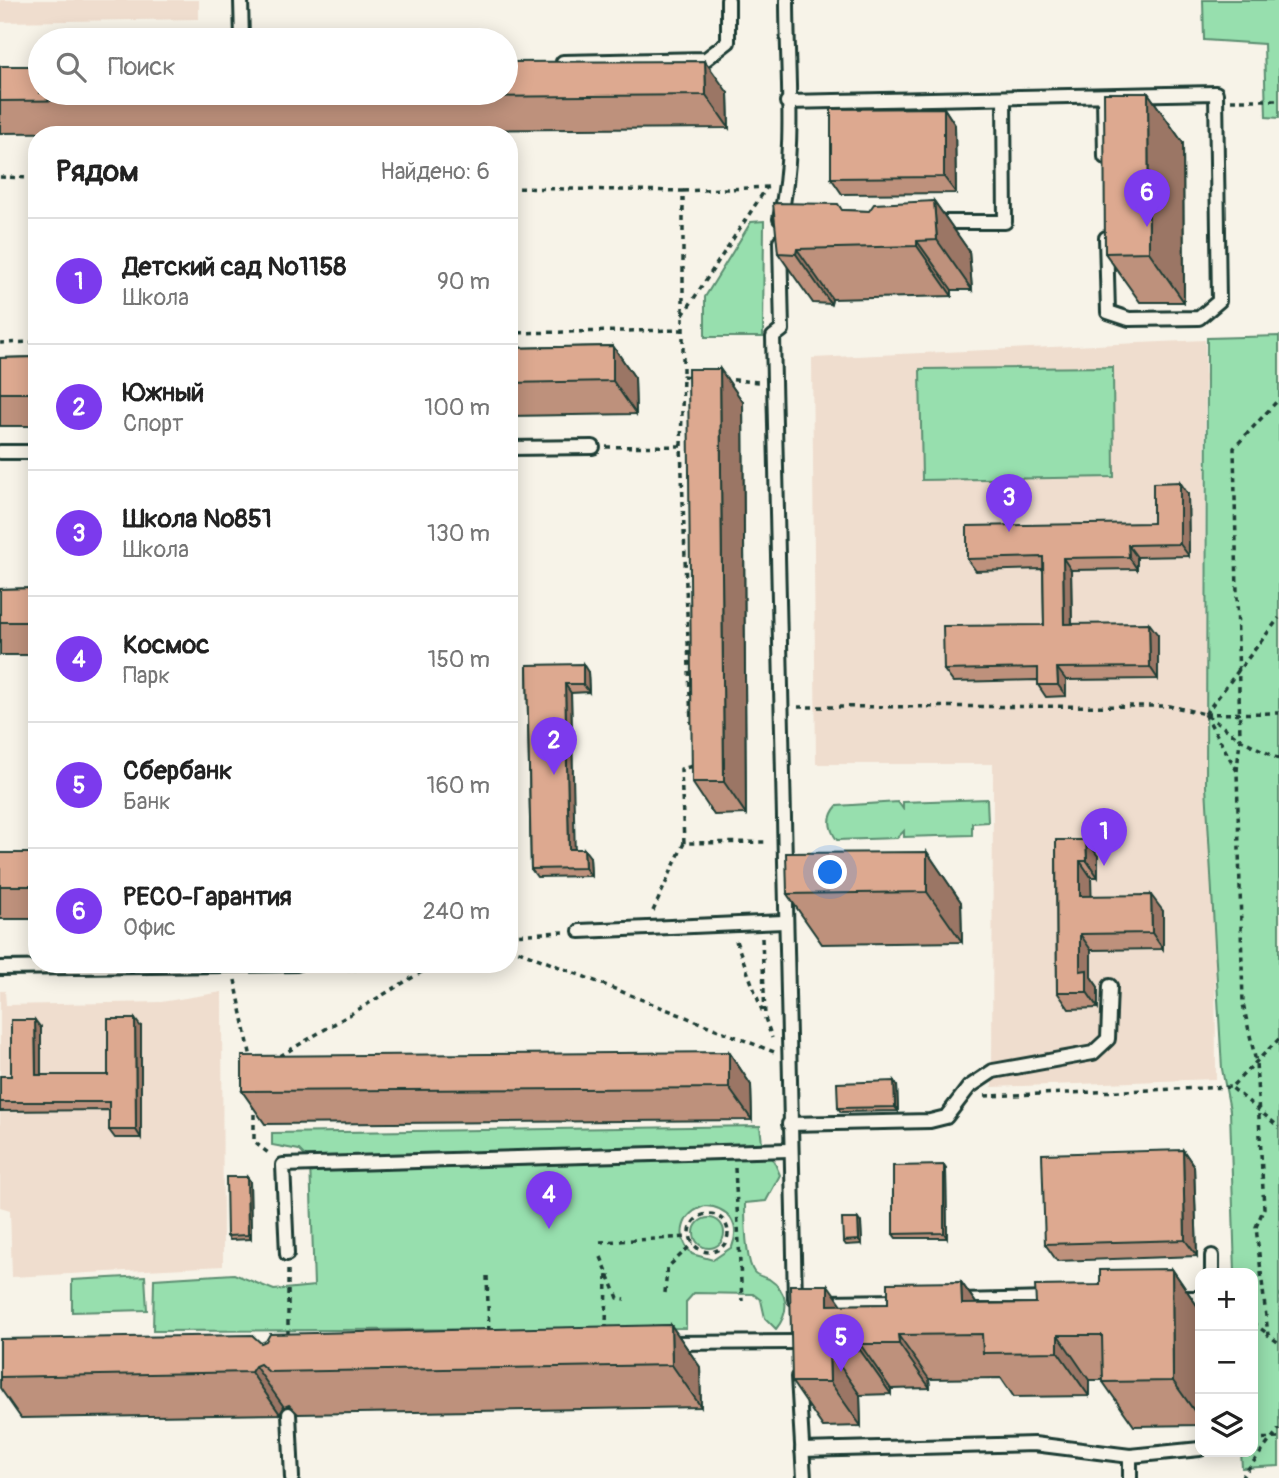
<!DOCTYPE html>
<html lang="ru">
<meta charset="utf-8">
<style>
:root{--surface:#fff;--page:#f6f6f6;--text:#222;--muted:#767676;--line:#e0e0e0;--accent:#7c3aed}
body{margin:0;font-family:Pangolin,sans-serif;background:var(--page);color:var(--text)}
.controls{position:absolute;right:21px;bottom:21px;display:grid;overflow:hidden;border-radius:14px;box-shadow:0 4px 18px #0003}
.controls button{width:63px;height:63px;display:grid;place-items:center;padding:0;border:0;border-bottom:2px solid var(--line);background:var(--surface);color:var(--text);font:35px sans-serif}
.you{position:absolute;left:831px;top:873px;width:24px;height:24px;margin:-18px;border:5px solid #fff;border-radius:50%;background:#1a73e8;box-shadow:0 0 0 10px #1a73e833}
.badge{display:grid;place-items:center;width:46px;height:46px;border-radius:50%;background:var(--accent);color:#fff;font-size:23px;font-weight:700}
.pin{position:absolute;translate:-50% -58px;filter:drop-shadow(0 2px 4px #0008)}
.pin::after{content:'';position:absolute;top:37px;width:24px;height:21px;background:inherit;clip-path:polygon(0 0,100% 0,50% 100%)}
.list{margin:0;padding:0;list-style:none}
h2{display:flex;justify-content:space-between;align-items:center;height:91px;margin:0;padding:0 28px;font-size:30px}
h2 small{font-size:23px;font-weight:400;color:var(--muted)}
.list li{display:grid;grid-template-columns:46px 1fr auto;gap:21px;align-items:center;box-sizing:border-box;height:126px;padding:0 28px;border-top:2px solid var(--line)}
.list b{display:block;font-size:26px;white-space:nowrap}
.list p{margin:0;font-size:23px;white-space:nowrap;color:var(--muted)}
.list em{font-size:23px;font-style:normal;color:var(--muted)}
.icon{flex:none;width:38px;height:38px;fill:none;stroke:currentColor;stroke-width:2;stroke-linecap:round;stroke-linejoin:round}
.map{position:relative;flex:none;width:1279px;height:1478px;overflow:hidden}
.search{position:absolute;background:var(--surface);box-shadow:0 4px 18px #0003;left:28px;top:28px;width:490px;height:77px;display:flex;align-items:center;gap:18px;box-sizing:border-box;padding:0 24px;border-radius:38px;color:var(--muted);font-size:26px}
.panel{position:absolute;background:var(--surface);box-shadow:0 4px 18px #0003;left:28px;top:126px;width:490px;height:847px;border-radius:28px}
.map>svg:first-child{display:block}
.built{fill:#efddce}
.green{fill:#97dfae;stroke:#5b8e71;stroke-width:2;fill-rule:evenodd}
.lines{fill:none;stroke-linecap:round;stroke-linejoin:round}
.service-casing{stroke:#1f3d34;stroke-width:18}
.path{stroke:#1f3d34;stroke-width:3.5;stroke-dasharray:5 5;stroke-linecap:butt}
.service{stroke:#f7f3e8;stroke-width:12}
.wall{fill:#be917c;stroke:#1f3d34;stroke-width:2}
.shaded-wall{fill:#9b7665;stroke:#1f3d34;stroke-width:2}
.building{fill:#dda990;stroke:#1f3d34;stroke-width:2}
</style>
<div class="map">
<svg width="1279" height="1478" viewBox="0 0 1279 1478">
<rect width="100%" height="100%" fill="#f7f3e8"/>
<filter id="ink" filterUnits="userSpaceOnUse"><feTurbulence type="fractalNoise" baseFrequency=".0143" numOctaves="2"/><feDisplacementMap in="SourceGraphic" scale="14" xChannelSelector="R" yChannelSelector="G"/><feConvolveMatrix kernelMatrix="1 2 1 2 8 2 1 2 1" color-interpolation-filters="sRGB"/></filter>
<g filter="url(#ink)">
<!-- built -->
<g class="built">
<path d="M0 0H199V19L0 22Z"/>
<path d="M1205 340V761L1214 762 1216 1079 992 1087 993 764H816L812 358Z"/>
<path d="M0 991H5L6 1005 161 1002 222 992 223 1266 12 1277 10 1210 0 1207Z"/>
</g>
<!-- green -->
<g class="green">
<path d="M1203 0H1279V118L1266 117 1264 44 1204 40Z"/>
<path d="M764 221 763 337H705V297L751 222Z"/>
<path d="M1279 336V1466L1242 1468 1241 1452H1253V1273H1235L1230 1110 1222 1069 1206 786 1207 338Z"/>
<path d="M1113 367 1114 477 922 480 920 369Z"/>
<path d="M987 799 988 822 972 823V835L904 837V831L897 838 837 840C829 829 827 817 837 806L898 802 903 809V802Z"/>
<path d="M760 1126 763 1151 774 1161 780 1175 766 1201 745 1203C745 1219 745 1260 754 1272 757 1276 765 1277 769 1279 789 1292 790 1312 776 1329L765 1318 761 1300 753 1294 694 1293 686 1302V1328L153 1331 154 1279 234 1274 274 1290 314 1286 310 1161 299 1150 272 1145V1133ZM705 1206C729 1207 741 1225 732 1247L713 1260 692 1254C675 1236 682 1213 705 1206Z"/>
<circle cx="709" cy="1233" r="15"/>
<path d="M145 1276 147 1310 72 1312V1280Z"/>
</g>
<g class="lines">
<defs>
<g id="service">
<path d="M241 0 242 40"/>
<path d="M563 62 706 59 728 42V0"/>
<path d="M1104 96 1105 157"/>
<path d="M787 102 1216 93 1219 301 1199 318 1129 319 1108 312 1106 238"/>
<path d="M780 219C796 148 787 73 787 0"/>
<path d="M934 222H1005L1004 98"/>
<path d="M780 241 782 330 773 337 795 1299"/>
<path d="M509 448 593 447"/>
<path d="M0 452H37"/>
<path d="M580 931 784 922"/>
<path d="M0 968 297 964"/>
<path d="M789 1124 930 1121 946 1117 969 1087 993 1071 1093 1053 1108 1039 1110 986"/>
<path d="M287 1254 283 1165 789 1150"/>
<path d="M1212 1256V1273"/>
<path d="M1176 1298H1200"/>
<path d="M959 1301 1049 1299"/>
<path d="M826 1302 902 1301"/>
<path d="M667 1343 796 1342"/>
<path d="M798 1377 804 1478"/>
<path d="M289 1414 292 1478"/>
<path d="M802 1450 1034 1444 1130 1456 1200 1449"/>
<path d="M1130 1478V1456"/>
</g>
</defs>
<!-- service casing -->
<use href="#service" class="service-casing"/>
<!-- path -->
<g class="path">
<path d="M1231 100H1279"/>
<path d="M265 134V135"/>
<path d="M0 177 37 178"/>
<path d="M509 188 683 191V376"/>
<path d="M683 191 768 187"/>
<path d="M683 315 767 187"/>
<path d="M509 333 682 330"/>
<path d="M0 343 37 342"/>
<path d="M723 379 758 382"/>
<path d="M681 446 683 376 691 377"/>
<path d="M606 447 681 446 691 724"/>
<path d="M798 707 1170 706 1205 714 1240 739 1279 759"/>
<path d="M1205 714 1237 771 1243 1004 1256 1062 1264 1208 1256 1227 1268 1335 1279 1343"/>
<path d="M1205 714 1279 618"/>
<path d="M1205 714 1279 713"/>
<path d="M1237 771 1240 739 1234 448 1279 399"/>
<path d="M684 843 681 769 693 766"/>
<path d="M653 911 684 843 769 842"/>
<path d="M509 935 564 932"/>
<path d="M762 938 765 1018 772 1038"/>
<path d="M736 941 763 1013"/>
<path d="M509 947 774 1052"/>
<path d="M315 964 352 970 387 964"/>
<path d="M235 980 251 1058"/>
<path d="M1279 1039 1231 1087 1279 1127"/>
<path d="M280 1056 435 964"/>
<path d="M985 1096 1231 1087"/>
<path d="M254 1104V1142L271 1155"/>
<path d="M735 1168 742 1301"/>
<path d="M546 1171V1214"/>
<circle cx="709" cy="1233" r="19"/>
<path d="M600 1242 690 1237"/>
<path d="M601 1257 618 1298 625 1299"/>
<path d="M288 1270V1336"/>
<path d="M487 1276 489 1334"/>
<path d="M665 1293 667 1268 693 1243"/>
<path d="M1253 1323 1268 1334"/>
<path d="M606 1330 607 1273"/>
<path d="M1253 1439 1279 1438"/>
<path d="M1241 1478 1279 1429"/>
</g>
<!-- service -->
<use href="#service" class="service"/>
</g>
<!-- wall -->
<g class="wall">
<path d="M0 66 728 93 729 128 0 133Z"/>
<path d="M1148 93 1183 143 1184 302H1140L1105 253Z"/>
<path d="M944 108 955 125 956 193 842 194 831 178Z"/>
<path d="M934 201 969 251 972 290H952V296L832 299 831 304 813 303 778 253 842 210 869 211Z"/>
<path d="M613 346 635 378 636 414 509 416V348Z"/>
<path d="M37 357V426H0V358Z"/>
<path d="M720 369 743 402 746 814 714 815 692 782Z"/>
<path d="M1188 494 1189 556 1137 557V569L1071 570 1072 624 1158 635V679L1066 680V696L1046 697 1038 685V680L953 682 944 670 1044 625 1043 569 976 571 967 559 1153 523Z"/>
<path d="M37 588V655H0V589Z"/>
<path d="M527 665 588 672 589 692 571 693 574 849 590 857 591 876 537 877 531 869Z"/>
<path d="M1056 840H1086L1098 856V877H1091V896L1163 911V949L1091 950V977L1098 987V1008L1069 1009 1057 992Z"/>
<path d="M927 852 961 902 962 942 822 944 787 894Z"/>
<rect x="0" y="853" width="37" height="66"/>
<path d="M141 1027V1138H115L109 1130V1110L0 1111V1076H11L41 1028V1075H108Z"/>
<path d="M729 1052 751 1085 752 1120 265 1124 242 1091Z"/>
<path d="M897 1085 898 1111 841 1112 838 1108Z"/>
<path d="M1183 1150 1194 1166 1197 1256 1057 1261 1045 1244Z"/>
<path d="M946 1170 947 1238H896L893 1234Z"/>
<path d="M247 1177 250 1181 251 1239 230 1240 227 1236Z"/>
<path d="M861 1223 862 1244 846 1245 843 1241Z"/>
<path d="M1172 1269 1200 1310V1425L1134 1426 1103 1382V1380H1089V1396L1014 1397 1001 1378 929 1379 930 1388 891 1389V1394L860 1395 861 1426 823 1427 792 1382 842 1305 888 1304 961 1282 976 1303H1036L1100 1285Z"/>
<path d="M671 1325 700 1367 701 1407 298 1414 289 1405 284 1407 280 1414 21 1418 0 1388V1339L261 1343Z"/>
</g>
<!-- shaded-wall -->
<g class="shaded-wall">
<path d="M705 61 728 93 729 128 706 95Z"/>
<path d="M1148 93 1183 143 1184 302 1149 252Z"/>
<path d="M944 108 955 125 956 193 944 177Z"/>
<path d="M934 201 969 251 972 290 937 240Z"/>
<path d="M917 241 952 290V296L917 246Z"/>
<path d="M797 249 832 299 831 304 796 254Z"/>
<path d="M613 346 635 378 636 414 613 381Z"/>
<path d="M720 369 743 402 746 814 724 782Z"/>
<path d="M1180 482 1188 494 1189 556 1180 544Z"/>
<path d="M1128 545 1137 557V569L1129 557Z"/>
<path d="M1063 558 1071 570 1072 636 1064 624Z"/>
<path d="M1149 623 1158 635V679L1150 667Z"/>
<path d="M583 664 588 672 589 692 583 684Z"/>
<path d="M1057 668 1066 680V696L1058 685Z"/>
<path d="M565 684 571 693 575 857 569 849Z"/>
<path d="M1086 840 1098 856V877L1087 861Z"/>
<path d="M584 849 590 857 591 876 585 868Z"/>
<path d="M927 852 961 902 962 942 927 892Z"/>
<path d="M1080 861 1091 877 1092 912 1080 896Z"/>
<path d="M1151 895 1163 911V949L1152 933Z"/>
<path d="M1080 934 1091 950V977L1098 987V1008L1087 992 1080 971Z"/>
<path d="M135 1019 141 1027V1138L136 1130Z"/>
<path d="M35 1020 41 1028V1084L36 1075Z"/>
<path d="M729 1052 751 1085 752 1120 729 1088Z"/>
<path d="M894 1081 897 1085 898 1111 895 1107Z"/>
<path d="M1183 1150 1194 1166 1197 1256 1185 1240Z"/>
<path d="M944 1165 946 1170 947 1238 944 1233Z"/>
<path d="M247 1177 250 1181 251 1239 248 1235Z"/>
<path d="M858 1219 861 1223 862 1244 859 1240Z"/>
<path d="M1172 1269 1200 1310V1419L1173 1381Z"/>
<path d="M961 1282 993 1327 962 1304Z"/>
<path d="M828 1285 859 1329 828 1305Z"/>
<path d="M671 1325 700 1367 701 1407 672 1365Z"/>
<path d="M898 1335 929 1379 930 1388 899 1344Z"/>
<path d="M1058 1335 1089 1380V1396L1058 1352Z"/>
<path d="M860 1344 891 1389V1394L860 1350Z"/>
<path d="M829 1350 860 1395 861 1426 830 1382Z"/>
<path d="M255 1366 284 1407 280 1414 251 1372Z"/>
</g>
<!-- building -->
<g class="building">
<path d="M705 61 706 95 0 101V66H40V93H506V62Z"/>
<path d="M1104 93H1148L1149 252 1105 253Z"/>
<path d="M944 108V177L831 178V109Z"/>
<path d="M934 201 937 240 917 241V246L797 249 796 254 778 253 773 203 838 204 842 210 869 211 874 204Z"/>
<path d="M613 346V381L509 383V348Z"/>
<path d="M37 357V393H0V358Z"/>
<path d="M688 369H720L724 782H692Z"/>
<path d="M1180 482V544L1128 545 1129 557 1063 558 1064 624 1149 623 1150 667 1057 668 1058 685H1038V668L944 670 943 626 1044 625 1043 557 967 559V526L1153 523V483Z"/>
<path d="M37 588V622H0V589Z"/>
<path d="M583 664V684H565L569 849H584L585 868 531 869 527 665Z"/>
<path d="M1056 840H1086L1087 861H1080V896L1151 895 1152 933 1080 934V971L1087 970V992H1057Z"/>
<path d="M927 852V892L787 894 786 853Z"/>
<rect x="0" y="853" width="37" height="33"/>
<path d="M108 1019H135L136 1130H109V1102H0V1076H11V1020H35L36 1075H108Z"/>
<path d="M729 1052V1088L242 1091V1056Z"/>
<path d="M894 1081 895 1107 838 1108 837 1083Z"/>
<path d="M1183 1150 1185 1240 1045 1244 1042 1154Z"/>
<path d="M944 1165V1233L893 1234V1166Z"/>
<path d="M226 1177H247L248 1235 227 1236Z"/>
<path d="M842 1219H858L859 1240 843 1241Z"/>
<path d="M1172 1269 1173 1381 1103 1382 1102 1335H1058V1352L983 1353 982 1334 898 1335 899 1344H860V1350H829L830 1382H792L790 1285H828V1305L888 1304V1283L961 1282 962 1304 1036 1303 1035 1286 1100 1285V1270Z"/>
<path d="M671 1325 672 1365 269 1372 260 1364 255 1366 251 1372 0 1377V1339L252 1335 261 1343 266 1341 270 1334Z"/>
</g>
</g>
</svg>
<div class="controls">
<button>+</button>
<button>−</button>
<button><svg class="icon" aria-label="layers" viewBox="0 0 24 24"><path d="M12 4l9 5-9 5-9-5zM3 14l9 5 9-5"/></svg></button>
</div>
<div class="you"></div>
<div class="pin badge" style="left:1104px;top:866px">1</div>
<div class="pin badge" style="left:554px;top:775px">2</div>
<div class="pin badge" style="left:1009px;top:532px">3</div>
<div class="pin badge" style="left:549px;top:1229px">4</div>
<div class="pin badge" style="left:841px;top:1372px">5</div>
<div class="pin badge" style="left:1147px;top:227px">6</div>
<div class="search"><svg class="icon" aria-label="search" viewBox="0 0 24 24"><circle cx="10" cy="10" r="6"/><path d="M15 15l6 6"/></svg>Поиск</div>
<section class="panel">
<h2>Рядом<small>Найдено: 6</small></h2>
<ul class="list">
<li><span class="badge">1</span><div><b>Детский сад №1158</b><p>Школа</p></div><em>90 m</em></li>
<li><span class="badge">2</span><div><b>Южный</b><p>Спорт</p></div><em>100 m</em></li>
<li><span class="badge">3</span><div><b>Школа №851</b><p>Школа</p></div><em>130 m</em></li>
<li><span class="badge">4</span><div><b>Космос</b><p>Парк</p></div><em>150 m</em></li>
<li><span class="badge">5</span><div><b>Сбербанк</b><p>Банк</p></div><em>160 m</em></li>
<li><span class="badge">6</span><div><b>РЕСО-Гарантия</b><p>Офис</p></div><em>240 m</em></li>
</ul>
</section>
</div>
